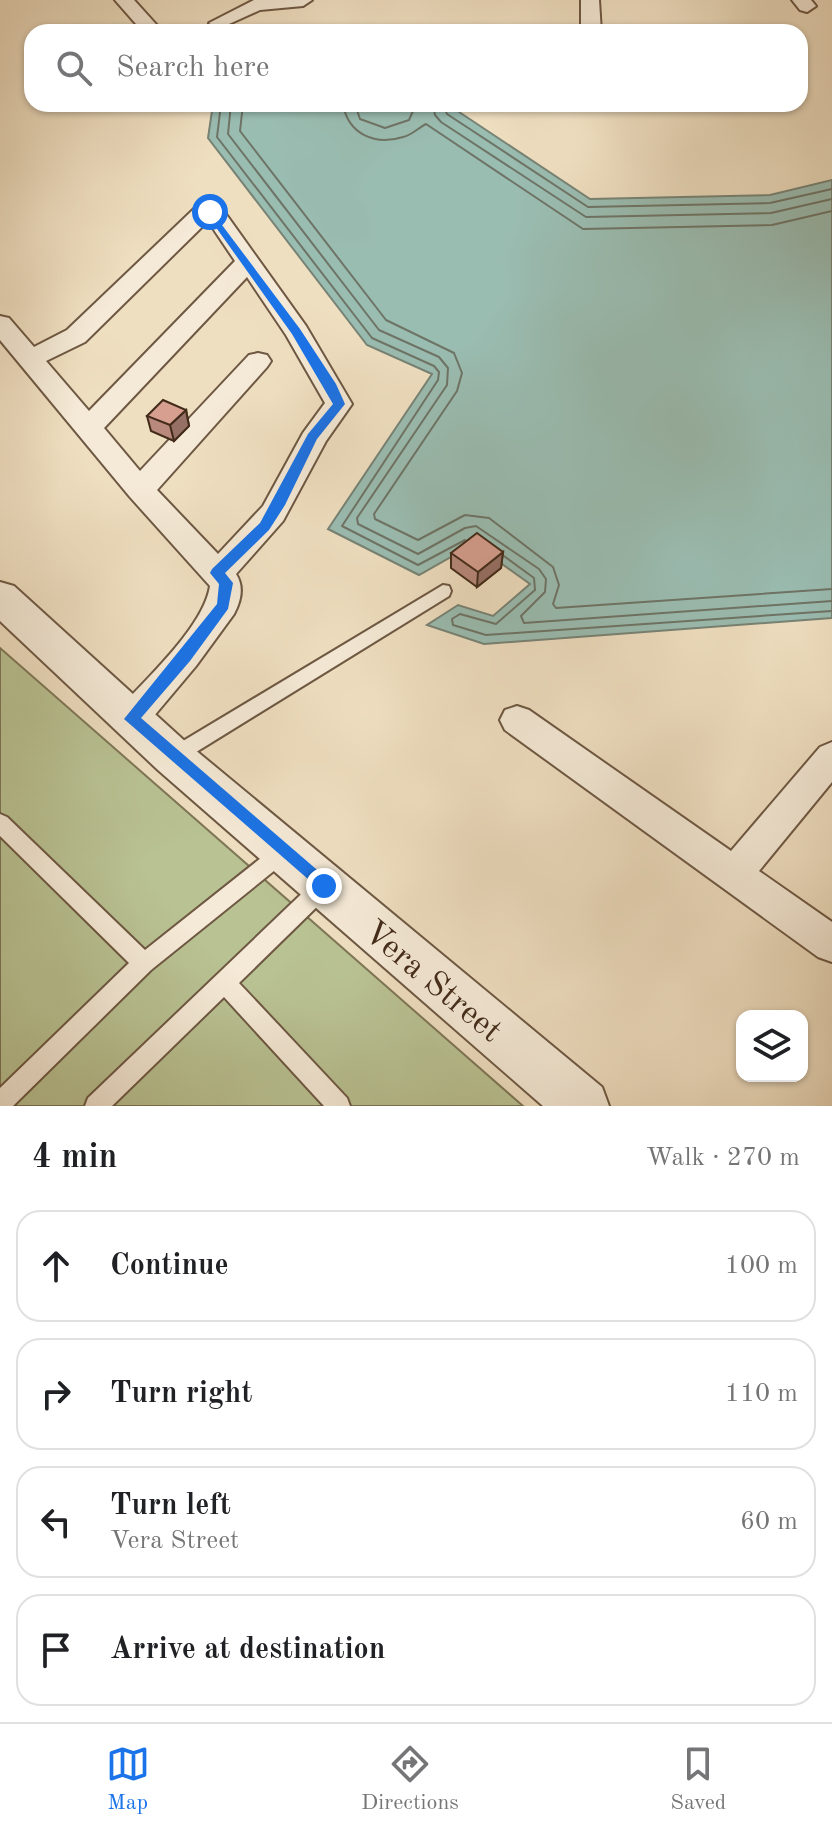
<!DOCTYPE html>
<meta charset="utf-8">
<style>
:root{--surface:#fff;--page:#f6f6f6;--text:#202124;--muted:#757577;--line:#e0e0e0;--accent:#1a73e8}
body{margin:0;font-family:"Old Standard TT",serif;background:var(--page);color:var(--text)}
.controls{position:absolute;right:24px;bottom:24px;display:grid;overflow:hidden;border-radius:16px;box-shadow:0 2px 6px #0004}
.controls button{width:72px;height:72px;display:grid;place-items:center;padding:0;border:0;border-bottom:2px solid var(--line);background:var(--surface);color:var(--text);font:40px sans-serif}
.stop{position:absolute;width:24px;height:24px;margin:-18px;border:6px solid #1a73e8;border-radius:50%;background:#fff}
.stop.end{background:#1a73e8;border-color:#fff;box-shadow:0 2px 8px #0008}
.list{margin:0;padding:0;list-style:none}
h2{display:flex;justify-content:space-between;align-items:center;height:104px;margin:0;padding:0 32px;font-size:34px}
h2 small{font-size:26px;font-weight:400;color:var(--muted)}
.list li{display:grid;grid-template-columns:52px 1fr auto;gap:24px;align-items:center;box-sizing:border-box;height:112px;margin:0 16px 16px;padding:0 16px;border:2px solid var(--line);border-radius:24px}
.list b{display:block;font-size:30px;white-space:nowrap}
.list p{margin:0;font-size:26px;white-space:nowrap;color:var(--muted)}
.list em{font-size:26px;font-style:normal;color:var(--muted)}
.icon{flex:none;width:44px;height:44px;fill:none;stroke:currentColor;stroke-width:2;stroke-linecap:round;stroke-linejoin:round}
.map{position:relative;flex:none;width:832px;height:1106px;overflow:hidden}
.search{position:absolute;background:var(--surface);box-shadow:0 2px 6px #0004;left:24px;right:24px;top:24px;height:88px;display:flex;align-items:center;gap:20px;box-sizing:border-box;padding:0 28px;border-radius:24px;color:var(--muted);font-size:30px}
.sheet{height:616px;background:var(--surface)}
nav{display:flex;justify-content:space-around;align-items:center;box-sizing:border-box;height:112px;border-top:2px solid var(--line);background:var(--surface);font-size:22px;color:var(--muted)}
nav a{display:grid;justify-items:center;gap:4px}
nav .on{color:var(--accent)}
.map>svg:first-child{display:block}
.green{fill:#b9c293;stroke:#7e7656;stroke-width:2}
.water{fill:#9abdb2;stroke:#778375;stroke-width:2}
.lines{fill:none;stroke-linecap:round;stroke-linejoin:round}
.shore{stroke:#6e7466;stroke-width:2}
.service-casing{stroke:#6e5843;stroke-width:4}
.minor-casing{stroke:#6e5843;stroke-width:4}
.tertiary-casing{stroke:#6e5843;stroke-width:4}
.service{fill:#f5ead7;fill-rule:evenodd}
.minor{fill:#f5ead7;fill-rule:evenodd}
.tertiary{fill:#f5ead7;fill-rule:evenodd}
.wall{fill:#b8897c;stroke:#432b19;stroke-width:2}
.shaded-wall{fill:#966f65;stroke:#432b19;stroke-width:2}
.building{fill:#d69f90;stroke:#432b19;stroke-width:2}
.route{fill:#1a73e8}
.labels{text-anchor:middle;stroke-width:6;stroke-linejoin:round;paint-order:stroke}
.near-street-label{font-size:34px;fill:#432b19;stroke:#f5ead7}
</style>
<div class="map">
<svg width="832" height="1106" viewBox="0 0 832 1106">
<rect width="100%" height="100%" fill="#efdfc1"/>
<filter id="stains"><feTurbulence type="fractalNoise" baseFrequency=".0025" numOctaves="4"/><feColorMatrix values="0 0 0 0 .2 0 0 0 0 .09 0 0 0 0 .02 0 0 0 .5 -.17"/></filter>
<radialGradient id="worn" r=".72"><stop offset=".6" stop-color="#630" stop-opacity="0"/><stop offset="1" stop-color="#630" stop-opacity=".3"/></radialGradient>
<!-- green -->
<path class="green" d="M0 648 523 1106H0Z"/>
<!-- water -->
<path class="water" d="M213 104H365L379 110 447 104 590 199 770 195 832 180V618L484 644 427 625 458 605 493 616 530 584 474 544 419 575 328 529 432 374 367 345 208 138Z"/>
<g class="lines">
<!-- shore -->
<g class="shore">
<path d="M221 104 217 137 372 338 434 366 439 372 438 380 342 526 418 565 465 540"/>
<path d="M231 104 228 134 379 330 439 357 448 368 447 385 357 518 358 524 418 554 465 528 476 526 539 569 546 579 545 592 521 616 524 623 832 601"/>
<path d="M243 104 240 131 386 320 454 353 462 373 457 391 374 514 375 519 418 540 465 515 489 518 553 567 559 585 553 604 556 608 832 589"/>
<path d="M343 104C348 134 375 146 403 137 412 135 418 128 426 124L583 229 772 225 832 211"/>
<path d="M355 104 360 119 385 128 409 120 416 104"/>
<path d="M433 104 435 115 441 122 586 217 771 213 832 199"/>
<path d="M443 104 447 114 588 207 770 203 832 189"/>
<path d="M504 556 534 578 535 590 496 624 460 614 452 619 453 625 486 635 832 611"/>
</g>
<defs>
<g id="service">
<path d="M443 585 449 586 451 591 449 596 180 762 174 764 168 762 165 756 168 750Z"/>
<path d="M0 814 7 817 145 950 276 846 283 843 290 846 293 852 290 858 151 970 13 1106H0V1088L129 963 0 836Z"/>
<path d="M322 879 329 881 332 888 329 895 239 983 347 1098 350 1106H324L224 997 112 1106H85L88 1098 315 881Z"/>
</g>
<g id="minor">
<path d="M115 0H134L163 32H143Z"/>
<path d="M312 0 303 6 260 10 218 29 209 23 254 0Z"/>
<path d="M581 0H599L601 32H581Z"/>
<path d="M792 0H811L816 6 807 12 800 10Z"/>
<path d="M205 204 223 210 306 326 352 404 326 441 283 521 236 574C244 586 241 601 234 614L196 666 143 729 131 733 119 729 114 719 119 709C147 678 204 626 210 586L130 497 0 340V316L9 318 34 347 67 330 197 206ZM208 221 235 261 89 411 46 361 85 342ZM247 277 286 335 325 403 303 433 263 506 218 554 157 490 267 367 271 361 267 355 258 353 249 355 140 471 104 428Z"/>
<path d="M517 706 529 710 731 851 820 747 832 742V782L759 871 832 922V962L818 957 505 730 500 720 505 710Z"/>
</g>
<path id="tertiary" d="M0 582 14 586 188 744 602 1087 609 1106H543L158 770 0 621Z"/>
</defs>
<!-- service casing -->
<use href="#service" class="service-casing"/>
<!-- minor casing -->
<use href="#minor" class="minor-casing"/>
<!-- tertiary casing -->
<use href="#tertiary" class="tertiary-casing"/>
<!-- service -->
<use href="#service" class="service"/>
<!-- minor -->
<use href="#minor" class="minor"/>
<!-- tertiary -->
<use href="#tertiary" class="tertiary"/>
</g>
<!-- wall -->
<g class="wall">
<path d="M186 410 189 426 174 441 151 431 147 416Z"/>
<path d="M503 552 501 568 477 587 451 568V553Z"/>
</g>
<!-- shaded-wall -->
<g class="shaded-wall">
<path d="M186 410 189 426 174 441 170 425Z"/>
<path d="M503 552 501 568 477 587 478 572Z"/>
</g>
<!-- building -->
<g class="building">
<path d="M163 400 186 410 170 425 147 416Z"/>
<path d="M477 533 503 552 478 572 451 553Z"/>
</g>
<!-- route -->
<path class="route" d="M210 209 300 329 336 384 345 404 317 439 285 505 269 530 225 573 233 583 228 609 190 661 141 718 330 881V891L324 893 124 719 217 604 219 584 210 573 212 569 260 523 308 434 333 404 292 334 205 212Z"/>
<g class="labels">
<!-- near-street labels -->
<g class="near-street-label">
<text transform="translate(434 980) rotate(40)" y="12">Vera Street</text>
</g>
</g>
<rect width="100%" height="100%" filter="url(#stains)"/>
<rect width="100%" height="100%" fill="url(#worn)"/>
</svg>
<div class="controls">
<button><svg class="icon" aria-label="layers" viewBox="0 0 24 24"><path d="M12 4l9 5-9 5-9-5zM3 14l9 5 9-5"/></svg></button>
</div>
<div class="stop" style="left:210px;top:212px"></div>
<div class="stop end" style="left:324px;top:886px"></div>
<div class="search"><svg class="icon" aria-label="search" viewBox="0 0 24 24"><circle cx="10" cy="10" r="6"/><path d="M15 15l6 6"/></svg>Search here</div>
</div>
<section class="sheet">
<h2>4 min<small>Walk · 270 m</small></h2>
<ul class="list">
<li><svg class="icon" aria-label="ahead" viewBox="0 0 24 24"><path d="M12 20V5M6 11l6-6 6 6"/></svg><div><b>Continue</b></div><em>100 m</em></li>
<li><svg class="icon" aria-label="right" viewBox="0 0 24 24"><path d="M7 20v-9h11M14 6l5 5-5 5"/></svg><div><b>Turn right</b></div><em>110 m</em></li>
<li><svg class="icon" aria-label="left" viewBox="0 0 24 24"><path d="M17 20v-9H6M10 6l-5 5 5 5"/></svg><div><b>Turn left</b><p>Vera Street</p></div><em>60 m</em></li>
<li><svg class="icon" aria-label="arrive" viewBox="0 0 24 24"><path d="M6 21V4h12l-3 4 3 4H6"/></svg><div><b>Arrive at destination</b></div></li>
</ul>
</section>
<nav>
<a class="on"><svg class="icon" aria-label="map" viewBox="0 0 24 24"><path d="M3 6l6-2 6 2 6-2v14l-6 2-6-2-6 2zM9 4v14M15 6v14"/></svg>Map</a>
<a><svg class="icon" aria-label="directions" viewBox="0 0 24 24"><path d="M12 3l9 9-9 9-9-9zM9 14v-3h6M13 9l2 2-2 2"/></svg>Directions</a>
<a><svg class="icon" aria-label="saved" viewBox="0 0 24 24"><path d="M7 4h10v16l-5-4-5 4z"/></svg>Saved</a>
</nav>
